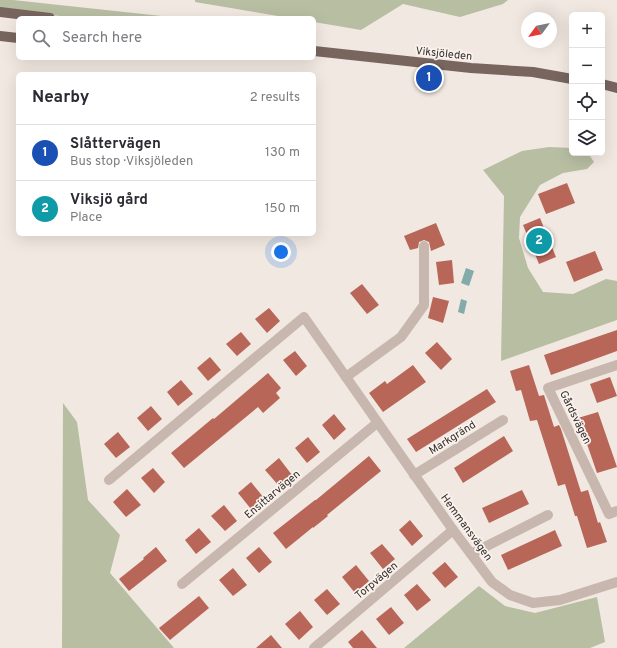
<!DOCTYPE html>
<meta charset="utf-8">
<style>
:root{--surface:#fff;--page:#f7f7f7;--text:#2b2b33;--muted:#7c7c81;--line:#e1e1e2;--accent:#1a73e8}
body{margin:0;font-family:Overpass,sans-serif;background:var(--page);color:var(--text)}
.controls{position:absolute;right:12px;top:12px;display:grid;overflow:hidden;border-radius:6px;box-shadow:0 4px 16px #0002}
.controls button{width:36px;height:36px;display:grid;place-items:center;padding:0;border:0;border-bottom:1px solid var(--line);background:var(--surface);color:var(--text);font:20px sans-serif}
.compass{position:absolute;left:521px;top:12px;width:36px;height:36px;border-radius:50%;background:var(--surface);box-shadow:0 4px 16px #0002;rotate:237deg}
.you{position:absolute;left:281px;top:252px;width:14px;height:14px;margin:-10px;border:3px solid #fff;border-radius:50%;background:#1a73e8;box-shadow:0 0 0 6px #1a73e833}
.badge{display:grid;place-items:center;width:26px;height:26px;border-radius:50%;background:var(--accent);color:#fff;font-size:13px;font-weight:700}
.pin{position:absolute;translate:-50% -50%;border:2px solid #fff;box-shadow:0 1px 4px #0006}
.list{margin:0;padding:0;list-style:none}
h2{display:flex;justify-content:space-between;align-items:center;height:52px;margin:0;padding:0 16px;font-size:17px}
h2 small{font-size:13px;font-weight:400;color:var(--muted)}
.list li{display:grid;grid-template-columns:26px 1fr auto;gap:12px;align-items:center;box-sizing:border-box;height:56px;padding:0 16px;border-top:1px solid var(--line)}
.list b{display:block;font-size:15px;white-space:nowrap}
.list p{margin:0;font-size:13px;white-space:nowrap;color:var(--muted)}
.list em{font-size:13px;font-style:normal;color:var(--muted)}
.icon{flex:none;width:22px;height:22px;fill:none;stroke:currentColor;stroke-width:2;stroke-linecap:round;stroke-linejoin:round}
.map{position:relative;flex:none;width:617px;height:648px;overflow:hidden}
.search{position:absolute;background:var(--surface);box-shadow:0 4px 16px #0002;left:16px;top:16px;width:300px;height:44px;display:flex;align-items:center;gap:10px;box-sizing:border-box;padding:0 14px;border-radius:6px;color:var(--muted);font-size:15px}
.panel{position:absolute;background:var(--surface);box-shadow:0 4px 16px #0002;left:16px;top:72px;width:300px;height:164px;border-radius:6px}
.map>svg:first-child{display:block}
.green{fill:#b7bea2}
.water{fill:#83aba9}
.building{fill:#b86658}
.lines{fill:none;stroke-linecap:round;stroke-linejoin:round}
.minor{stroke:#c8b7ae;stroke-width:10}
.major{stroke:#77655e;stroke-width:10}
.labels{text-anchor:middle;stroke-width:3.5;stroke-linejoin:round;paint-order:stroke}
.street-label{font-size:11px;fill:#372e2b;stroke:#f9f2ed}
</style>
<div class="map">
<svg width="617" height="648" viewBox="0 0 617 648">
<rect width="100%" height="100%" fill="#f1e8e1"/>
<!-- green -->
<g class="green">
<path d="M0 0H13L180 18H81L0 10Z"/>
<path d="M195 0H508L503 4 460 17 403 4 361 30 314 22V18H290L195 2Z"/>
<path d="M549 147 572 148V153H588L594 162 587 169 563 173 540 185 520 217 519 238 528 268 543 292 573 294 606 279 617 281V320L501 361 504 196 483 170 522 151Z"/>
<path d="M63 403 77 422 88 500 120 535 110 573 174 648H62Z"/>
<path d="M479 586 505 606 535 613 597 597 605 642 590 648H404Z"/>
</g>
<!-- water -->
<g class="water">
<path d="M466 268 474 271 469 286 461 283Z"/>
<path d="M461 299 467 301 464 314 458 312Z"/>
</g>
<!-- building -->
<g class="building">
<path d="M567 183 575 203 546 214 538 194Z"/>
<path d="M540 218 556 257 539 264 523 225Z"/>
<path d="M436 223 445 245 431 251 429 242 424 240 419 242 418 248 410 250 404 236Z"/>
<path d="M595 251 603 270 574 282 566 262Z"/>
<path d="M452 260 454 283 439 285 436 262Z"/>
<path d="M362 284 379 305 367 314 350 293Z"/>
<path d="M433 297 449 301 443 323 428 318Z"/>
<path d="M269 308 280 321 267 333 255 319Z"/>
<path d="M617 330V351L551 375 544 355Z"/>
<path d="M241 332 251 344 237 356 226 344Z"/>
<path d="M437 342 452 359 441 370 425 353Z"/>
<path d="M295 351 307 366 296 376 283 360Z"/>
<path d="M210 357 221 370 208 381 197 368Z"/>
<path d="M413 365 426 382 383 412 369 393 385 381 387 384Z"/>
<path d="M529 365 539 396 544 395 554 427 559 425 561 429 581 492 588 490 598 523 600 522 607 542 587 548 577 516H575L565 484 558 486 537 420 530 421 521 390 516 391 510 371Z"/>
<path d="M268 373 281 388 276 393 280 398 263 413 258 407 184 468 171 453 213 418 214 419Z"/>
<path d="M610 377 617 396 597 403 590 384Z"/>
<path d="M181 380 193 394 178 406 167 392Z"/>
<path d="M487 389 496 402 416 452 407 439Z"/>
<path d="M151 406 162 419 148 431 137 418Z"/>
<path d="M598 412 617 467 597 473 578 418Z"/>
<path d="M334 414 346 429 334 440 322 425Z"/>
<path d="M118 432 130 447 116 458 104 444Z"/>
<path d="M504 436 513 451 463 483 454 468Z"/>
<path d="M308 437 320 452 307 463 295 448Z"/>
<path d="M369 456 381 471 327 515 328 516 313 528V527L286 549 273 533 315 500H316Z"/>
<path d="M279 458 292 475 279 486 265 470Z"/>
<path d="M153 468 165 482 154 493 141 478Z"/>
<path d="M251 482 264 498 251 509 238 493Z"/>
<path d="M127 489 141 505 126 517 113 502Z"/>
<path d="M522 490 529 504 489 523 482 508Z"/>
<path d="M224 505 237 521 225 531 211 516Z"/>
<path d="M410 520 423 536 412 546 399 530Z"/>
<path d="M199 528 211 542 196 554 185 540Z"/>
<path d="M555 530 562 546 508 570 501 555Z"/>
<path d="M382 544 395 559 383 569 370 553Z"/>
<path d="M156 547 167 561 129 591 119 579 144 559 143 558Z"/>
<path d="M259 547 272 562 259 573 246 558Z"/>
<path d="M445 562 458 577 445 588 432 573Z"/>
<path d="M356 565 369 581 355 593 342 577Z"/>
<path d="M233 568 247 585 233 596 219 580Z"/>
<path d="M417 584 431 600 417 611 404 595Z"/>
<path d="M327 589 340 604 327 615 314 600Z"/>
<path d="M199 596 209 608 170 640 159 628Z"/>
<path d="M391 607 404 623 389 635 376 619Z"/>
<path d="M300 611 313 627 299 640 285 624Z"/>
<path d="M362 630 377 648H353L348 642Z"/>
<path d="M271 635 282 648H256Z"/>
</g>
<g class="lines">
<!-- minor -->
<g class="minor">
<path d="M617 365 548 388 609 514 617 511"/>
<path d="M346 377 401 337 424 305V246"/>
<path d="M414 475 503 420"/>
<path d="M109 480 304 317 453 530 492 582 510 595 533 603 560 600 617 582"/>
<path d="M471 554 548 515"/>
<path d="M182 584 377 423"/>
<path d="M314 648 453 530"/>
</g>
<!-- major -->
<g class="major">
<path d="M0 12 50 18"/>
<path d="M0 36 18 38"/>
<path d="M314 51 471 68 533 72 572 79"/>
<path d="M602 84 617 88"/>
</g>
</g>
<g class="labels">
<!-- street labels -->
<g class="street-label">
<text transform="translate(444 53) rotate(6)" y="4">Viksjöleden</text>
<text transform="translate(576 417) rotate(64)" y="4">Gårdsvägen</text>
<text transform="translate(452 437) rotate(-32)" y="4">Markgränd</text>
<text transform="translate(272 494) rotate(-40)" y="4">Ensittarvägen</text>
<text transform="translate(467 527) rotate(54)" y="4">Hemmansvägen</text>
<text transform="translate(376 580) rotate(-40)" y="4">Torpvägen</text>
</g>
</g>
</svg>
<div class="controls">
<button>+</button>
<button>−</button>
<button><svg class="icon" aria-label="locate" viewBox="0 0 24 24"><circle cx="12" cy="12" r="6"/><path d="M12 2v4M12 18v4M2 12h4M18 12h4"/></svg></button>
<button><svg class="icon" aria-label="layers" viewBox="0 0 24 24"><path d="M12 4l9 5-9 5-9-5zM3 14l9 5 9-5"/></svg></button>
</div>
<svg class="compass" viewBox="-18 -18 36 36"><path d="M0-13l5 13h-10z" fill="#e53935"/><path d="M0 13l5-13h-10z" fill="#7c7c81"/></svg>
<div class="you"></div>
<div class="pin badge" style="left:429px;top:78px;background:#1a4fb4">1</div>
<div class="pin badge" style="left:539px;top:241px;background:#0f9aa8">2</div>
<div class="search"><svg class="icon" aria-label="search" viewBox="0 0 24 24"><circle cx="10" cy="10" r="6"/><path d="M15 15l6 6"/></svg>Search here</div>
<section class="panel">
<h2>Nearby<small>2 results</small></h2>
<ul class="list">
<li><span class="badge" style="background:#1a4fb4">1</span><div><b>Slåttervägen</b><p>Bus stop · Viksjöleden</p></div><em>130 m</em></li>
<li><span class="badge" style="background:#0f9aa8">2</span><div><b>Viksjö gård</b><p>Place</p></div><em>150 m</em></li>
</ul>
</section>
</div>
